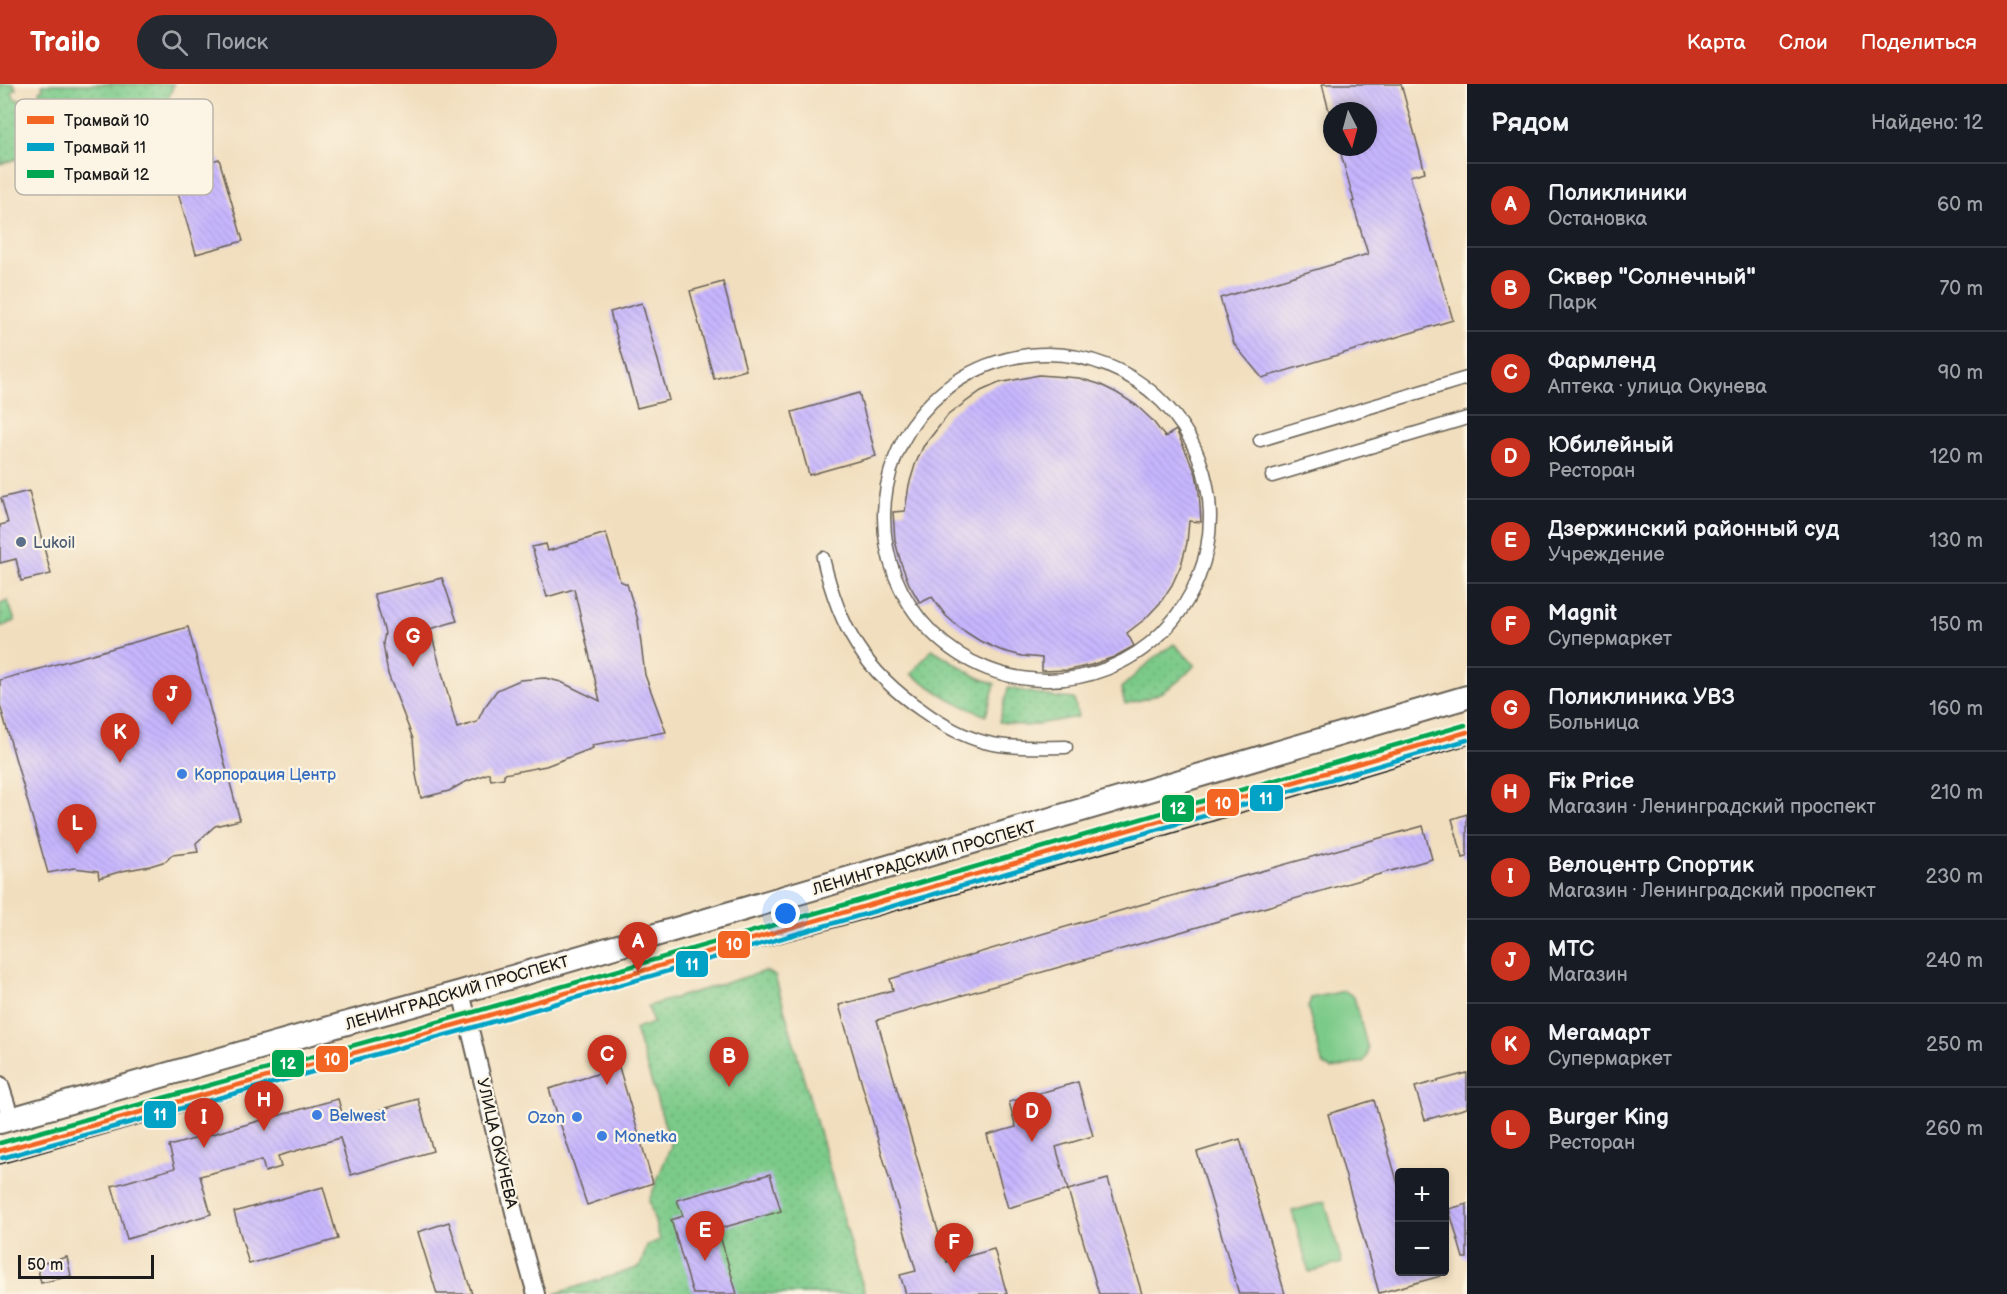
<!DOCTYPE html>
<html lang="ru">
<meta charset="utf-8">
<style>
:root{--surface:#171b24;--page:#242831;--text:#f1f3f6;--muted:#9ea1a6;--line:#363941;--accent:#c8321e}
body{margin:0;font-family:"Balsamiq Sans",sans-serif;background:var(--page);color:var(--text)}
.controls{position:absolute;right:18px;bottom:18px;display:grid;overflow:hidden;border-radius:6px;box-shadow:0 3px 9px #0003}
.controls button{width:54px;height:54px;display:grid;place-items:center;padding:0;border:0;border-bottom:2px solid var(--line);background:var(--surface);color:var(--text);font:30px sans-serif}
.compass{position:absolute;left:1323px;top:18px;width:54px;height:54px;border-radius:50%;background:var(--surface);box-shadow:0 3px 9px #0003;rotate:174deg}
.scale{position:absolute;left:18px;bottom:15px;width:136px;box-sizing:border-box;padding-left:6px;border:3px solid #1c1c1c;border-top:0;font-size:16px;line-height:21px;white-space:nowrap;color:#1c1c1c;-webkit-text-stroke:4px #fcf5e5;paint-order:stroke}
.you{position:absolute;left:786px;top:830px;width:21px;height:21px;margin:-15px;border:4px solid #fff;border-radius:50%;background:#1a73e8;box-shadow:0 0 0 9px #1a73e833}
.badge{display:grid;place-items:center;width:39px;height:39px;border-radius:50%;background:var(--accent);color:#fff;font-size:20px;font-weight:700}
.pin{position:absolute;translate:-50% -50px;filter:drop-shadow(0 2px 3px #0008)}
.pin::after{content:'';position:absolute;top:32px;width:21px;height:18px;background:inherit;clip-path:polygon(0 0,100% 0,50% 100%)}
.list{margin:0;padding:0;list-style:none}
h2{display:flex;justify-content:space-between;align-items:center;height:78px;margin:0;padding:0 24px;font-size:26px}
h2 small{font-size:20px;font-weight:400;color:var(--muted)}
.list li{display:grid;grid-template-columns:39px 1fr auto;gap:18px;align-items:center;box-sizing:border-box;height:84px;padding:0 24px;border-top:2px solid var(--line)}
.list b{display:block;font-size:22px;white-space:nowrap}
.list p{margin:0;font-size:20px;white-space:nowrap;color:var(--muted)}
.list em{font-size:20px;font-style:normal;color:var(--muted)}
.icon{flex:none;width:33px;height:33px;fill:none;stroke:currentColor;stroke-width:2;stroke-linecap:round;stroke-linejoin:round}
.map{position:relative;flex:none;width:1467px;height:1210px;overflow:hidden}
header{display:flex;align-items:center;gap:36px;box-sizing:border-box;height:84px;padding:0 30px;background:var(--accent);color:#fff}
header strong{font-size:28px}
nav{display:flex;gap:33px;margin-inline-start:auto;font-size:21px}
.search{width:420px;height:54px;background:var(--page);display:flex;align-items:center;gap:15px;box-sizing:border-box;padding:0 21px;border-radius:33px;color:var(--muted);font-size:22px}
main{display:flex}
aside{flex:1;background:var(--surface)}
.map>svg:first-child{display:block}
.green{fill:url(#green-dots);stroke:#4c7352;stroke-width:1.5}
.pitch{fill:#7cca89;stroke:#4c7352;stroke-width:1.5}
.building{fill:url(#building-back-hatch)}
.lines{fill:none;stroke-linecap:round;stroke-linejoin:round}
.pedestrian-casing{stroke:#676055;stroke-width:15}
.minor-casing{stroke:#676055;stroke-width:20}
.secondary-casing{stroke:#676055;stroke-width:26}
.pedestrian{stroke:#fff;stroke-width:12}
.minor{stroke:#fff;stroke-width:16}
.secondary{stroke:#fff;stroke-width:22}
.tram{stroke:#1c1c1c;stroke-width:1.5}
.tram-1-casing{stroke:#fcf5e5;stroke-width:9}
.tram-2-casing{stroke:#fcf5e5;stroke-width:9}
.tram-3-casing{stroke:#fcf5e5;stroke-width:9}
.tram-1{stroke:#f26522;stroke-width:4.5}
.tram-2{stroke:#01a2c5;stroke-width:4.5}
.tram-3{stroke:#00a651;stroke-width:4.5}
.service-dot{fill:#5c6f8a;stroke:#fcf5e5;stroke-width:2}
.shop-dot{fill:#3f7fe0;stroke:#fcf5e5;stroke-width:2}
.labels{text-anchor:middle;stroke-width:4.5;stroke-linejoin:round;paint-order:stroke}
.service-label{font-size:16px;fill:#4e5e75;stroke:#fcf5e5;text-anchor:start}
.shop-label{font-size:16px;fill:#366cbe;stroke:#fcf5e5;text-anchor:start}
.street-label{font-size:16px;fill:#1c1c1c;stroke:#fcf5e5}
.key{fill:#fcf5e5;stroke:#b9b4a9;stroke-width:1.5}
.key-label{font-size:16px;fill:#1c1c1c}
.line-badge{stroke:#fcf5e5;stroke-width:2}
.badge-label{font-size:16px;text-anchor:middle;font-weight:bold;fill:#fff}
</style>
<header>
<strong>Trailo</strong>
<div class="search"><svg class="icon" aria-label="search" viewBox="0 0 24 24"><circle cx="10" cy="10" r="6"/><path d="M15 15l6 6"/></svg>Поиск</div>
<nav><a>Карта</a><a>Слои</a><a>Поделиться</a></nav>
</header>
<main>
<div class="map">
<svg width="1467" height="1210" viewBox="0 0 1467 1210">
<defs>
<pattern id="green-dots" width="8" height="8" patternUnits="userSpaceOnUse" patternTransform="scale(1.5)"><rect width="8" height="8" fill="#7cca89"/><path d="M2 2h.1M6 6h.1" fill="none" stroke="#6bad76" stroke-width="1.8" stroke-linecap="round"/></pattern>
<pattern id="building-back-hatch" width="6" height="6" patternUnits="userSpaceOnUse" patternTransform="scale(1.5)"><rect width="6" height="6" fill="#c7b6fe"/><path d="M-1 5l2 2M0 0l6 6M5-1l2 2" fill="none" stroke="#aa9cd9"/></pattern>
</defs>
<rect width="100%" height="100%" fill="#fcf5e5"/>
<filter id="ink" filterUnits="userSpaceOnUse"><feTurbulence type="fractalNoise" baseFrequency=".0167" numOctaves="2"/><feDisplacementMap in="SourceGraphic" scale="12" xChannelSelector="R" yChannelSelector="G"/><feConvolveMatrix kernelMatrix="1 2 1 2 8 2 1 2 1" color-interpolation-filters="sRGB"/></filter>
<filter id="wash" filterUnits="userSpaceOnUse"><feTurbulence type="fractalNoise" baseFrequency=".008" numOctaves="4" result="noise"/><feDisplacementMap in="SourceGraphic" scale="24" xChannelSelector="R" yChannelSelector="G"/><feGaussianBlur stdDeviation="1.35" result="paint"/><feColorMatrix in="noise" values="0 0 0 0 0 0 0 0 0 0 0 0 0 0 0 0 0 1.4 0 .05"/><feComposite in="paint" operator="in"/></filter>
<g filter="url(#wash)">
<rect width="100%" height="100%" fill="#f1debe"/>
<!-- green -->
<g class="green">
<path d="M0 0H14L16 5 12 7 15 16 20 15 27 36 22 38 25 48 31 47 37 69 0 80Z"/>
<path d="M42 0H174C158 46 138 48 95 60L92 51 58 63 50 40 55 37 52 27 46 29 39 7 43 5Z"/>
<path d="M8 517 15 537 0 543V520Z"/>
<path d="M1174 560 1195 581C1173 605 1158 613 1125 620L1121 604 1153 575Z"/>
<path d="M932 565 977 593 995 600 986 632 952 617 911 590Z"/>
<path d="M1008 604 1054 613 1074 615 1078 633 1027 642 999 638Z"/>
<path d="M765 887 775 892 865 1210H554L640 1183 647 1161 660 1156 649 1117 671 1061 635 945 653 939 648 922Z"/>
</g>
<!-- pitch -->
<g class="pitch">
<path d="M1345 907 1354 913 1368 965 1367 973 1363 978 1331 985 1325 982 1322 978 1308 924 1311 914Z"/>
<path d="M1325 1118 1342 1179 1309 1188 1292 1127Z"/>
</g>
<g id="blocks">
<!-- building -->
<g class="building">
<path d="M1322 0H1401L1425 88 1410 92 1453 236 1262 294 1234 260 1220 214 1368 170 1352 118 1354 117 1339 63H1368V27H1329Z"/>
<path d="M219 75 243 157 196 170 172 88Z"/>
<path d="M723 198 746 286 714 295 690 207Z"/>
<path d="M642 219 669 316 637 324 610 228Z"/>
<path d="M1039 291 1079 294 1099 300 1117 309 1136 321 1152 336 1165 353 1176 346 1196 390 1199 407 1201 438 1189 437 1187 459 1181 481 1172 501 1160 519 1145 535 1127 549 1134 562 1114 573 1091 581 1069 586 1042 587V574L1022 572 1000 566 980 557 961 545 946 532 932 513 920 519 909 500 901 479 895 457 893 428 905 427 909 401 915 381 923 363 948 331 981 307 999 299Z"/>
<path d="M859 309 876 372 809 391 792 328Z"/>
<path d="M29 407 51 490 21 497 16 475 0 479V441L8 439 1 414Z"/>
<path d="M606 449 620 497 627 500 638 536 645 591 666 648 592 661 593 664 546 682 504 690V694L491 696 489 689 463 699 449 707 421 714 416 691 413 655 388 590 383 559 385 549 374 510 442 494 457 537 430 545 457 644 477 638 484 624 497 606 520 596 545 594 561 598 600 617 574 505 547 513 532 463 546 460 548 467Z"/>
<path d="M188 543 240 736 215 742 196 759 198 768 172 771 166 777 150 782 122 787 99 794 98 787 74 784 48 789 0 621V596Z"/>
<path d="M1467 730V773L1463 774 1452 735Z"/>
<path d="M1423 742 1432 775 877 936 947 1178 994 1165 1007 1210H906L900 1191 916 1187 839 921 893 906 890 895 1143 820Z"/>
<path d="M619 983 653 1099 587 1121 549 1005Z"/>
<path d="M1467 989V1024L1425 1036 1415 1003Z"/>
<path d="M1078 998 1093 1052 1056 1063 1068 1106 1008 1124 987 1051 1016 1043 1009 1018Z"/>
<path d="M338 1015 344 1036 418 1015 433 1067 351 1091 340 1054 278 1072 281 1083 265 1088 262 1076 200 1092 211 1130 127 1155 112 1102 175 1084 169 1062Z"/>
<path d="M1374 1016 1400 1107V1188H1441V1192L1379 1209 1328 1030Z"/>
<path d="M1240 1055 1285 1210H1239L1197 1068Z"/>
<path d="M770 1090 781 1127 718 1145 737 1210H693L671 1136 683 1132 677 1116Z"/>
<path d="M1108 1095 1142 1210H1099L1068 1106Z"/>
<path d="M323 1103 338 1155 249 1180 234 1128Z"/>
<path d="M1467 1120V1174H1463L1449 1125Z"/>
<path d="M449 1138 472 1210H437L418 1148Z"/>
<path d="M67 1173 71 1192 41 1199 37 1181Z"/>
</g>
</g>
</g>
<g filter="url(#ink)">
<use href="#blocks" fill-opacity="0" stroke="#676055" stroke-width="1.5"/>
<g class="lines">
<defs>
<g id="pedestrian">
<circle cx="1047" cy="433" r="163"/>
<path d="M1260 356 1467 294"/>
<path d="M1272 392 1467 334"/>
<path d="M823 474C839 543 864 587 923 627 941 640 962 652 984 658 1011 665 1039 663 1066 663"/>
</g>
<g id="minor">
<path d="M461 908 521 1157 536 1210"/>
<path d="M0 1001 11 1035"/>
</g>
<path id="secondary" d="M0 1038 340 941 461 908 1467 613"/>
</defs>
<!-- pedestrian casing -->
<use href="#pedestrian" class="pedestrian-casing"/>
<!-- minor casing -->
<use href="#minor" class="minor-casing"/>
<!-- secondary casing -->
<use href="#secondary" class="secondary-casing"/>
<!-- pedestrian -->
<use href="#pedestrian" class="pedestrian"/>
<!-- minor -->
<use href="#minor" class="minor"/>
<!-- secondary -->
<use href="#secondary" class="secondary"/>
<!-- tram -->
<path class="tram" d="M0 1080 628 901 1136 760 1467 661"/>
<defs>
<path id="tram-1" d="M0 1067 469 937 1467 648"/>
<path id="tram-2" d="M2 1074 471 944 1467 656"/>
<path id="tram-3" d="M0 1059 467 930 1465 641"/>
</defs>
<!-- tram-1 casing -->
<use href="#tram-1" class="tram-1-casing"/>
<!-- tram-2 casing -->
<use href="#tram-2" class="tram-2-casing"/>
<!-- tram-3 casing -->
<use href="#tram-3" class="tram-3-casing"/>
<!-- tram-1 -->
<use href="#tram-1" class="tram-1"/>
<!-- tram-2 -->
<use href="#tram-2" class="tram-2"/>
<!-- tram-3 -->
<use href="#tram-3" class="tram-3"/>
</g>
</g>
<!-- markers -->
<circle class="service-dot" cx="21" cy="458" r="6"/>
<g class="shop-dot">
<circle cx="182" cy="690" r="6"/>
<circle cx="317" cy="1031" r="6"/>
<circle cx="577" cy="1033" r="6"/>
<circle cx="602" cy="1052" r="6"/>
</g>
<g class="labels">
<!-- service labels -->
<g class="service-label">
<text x="33" y="464">Lukoil</text>
</g>
<!-- shop labels -->
<g class="shop-label">
<text x="194" y="696">Корпорация Центр</text>
<text x="329" y="1037">Belwest</text>
<text x="565" y="1039" text-anchor="end">Ozon</text>
<text x="614" y="1058">Monetka</text>
</g>
<!-- street labels -->
<g class="street-label">
<text transform="translate(924 773) rotate(-16)" y="6">ЛЕНИНГРАДСКИЙ ПРОСПЕКТ</text>
<text transform="translate(457 908) rotate(-16)" y="6">ЛЕНИНГРАДСКИЙ ПРОСПЕКТ</text>
<text transform="translate(498 1059) rotate(77)" y="6">УЛИЦА ОКУНЕВА</text>
</g>
</g>
<!-- legend -->
<rect x="15" y="15" width="198" height="96" rx="9" class="key"/>
<rect x="27" y="32" width="27" height="8" fill="#f26522"/>
<rect x="27" y="59" width="27" height="8" fill="#01a2c5"/>
<rect x="27" y="86" width="27" height="8" fill="#00a651"/>
<g class="key-label">
<text x="64" y="42">Трамвай 10</text>
<text x="64" y="69">Трамвай 11</text>
<text x="64" y="96">Трамвай 12</text>
</g>
<g class="line-badge">
<rect x="1249" y="700" width="35" height="28" rx="6" fill="#01a2c5"/>
<rect x="1206" y="704" width="34" height="29" rx="6" fill="#f26522"/>
<rect x="1161" y="710" width="34" height="29" rx="6" fill="#00a651"/>
<rect x="717" y="846" width="34" height="29" rx="6" fill="#f26522"/>
<rect x="675" y="866" width="34" height="28" rx="6" fill="#01a2c5"/>
<rect x="315" y="961" width="34" height="28" rx="6" fill="#f26522"/>
<rect x="271" y="965" width="34" height="29" rx="6" fill="#00a651"/>
<rect x="143" y="1016" width="34" height="29" rx="6" fill="#01a2c5"/>
</g>
<g class="badge-label">
<text x="1266" y="720">11</text>
<text x="1223" y="725">10</text>
<text x="1178" y="730">12</text>
<text x="734" y="866">10</text>
<text x="692" y="886">11</text>
<text x="332" y="981">10</text>
<text x="288" y="985">12</text>
<text x="160" y="1036">11</text>
</g>
</svg>
<div class="controls">
<button>+</button>
<button>−</button>
</div>
<svg class="compass" viewBox="-18 -18 36 36"><path d="M0-13l5 13h-10z" fill="#e53935"/><path d="M0 13l5-13h-10z" fill="#9ea1a6"/></svg>
<div class="scale">50 m</div>
<div class="you"></div>
<div class="pin badge" style="left:638px;top:888px">A</div>
<div class="pin badge" style="left:729px;top:1003px">B</div>
<div class="pin badge" style="left:607px;top:1001px">C</div>
<div class="pin badge" style="left:1032px;top:1058px">D</div>
<div class="pin badge" style="left:705px;top:1177px">E</div>
<div class="pin badge" style="left:954px;top:1189px">F</div>
<div class="pin badge" style="left:413px;top:583px">G</div>
<div class="pin badge" style="left:264px;top:1047px">H</div>
<div class="pin badge" style="left:204px;top:1064px">I</div>
<div class="pin badge" style="left:172px;top:641px">J</div>
<div class="pin badge" style="left:120px;top:679px">K</div>
<div class="pin badge" style="left:77px;top:770px">L</div>
</div>
<aside>
<h2>Рядом<small>Найдено: 12</small></h2>
<ul class="list">
<li><span class="badge">A</span><div><b>Поликлиники</b><p>Остановка</p></div><em>60 m</em></li>
<li><span class="badge">B</span><div><b>Сквер &quot;Солнечный&quot;</b><p>Парк</p></div><em>70 m</em></li>
<li><span class="badge">C</span><div><b>Фармленд</b><p>Аптека · улица Окунева</p></div><em>90 m</em></li>
<li><span class="badge">D</span><div><b>Юбилейный</b><p>Ресторан</p></div><em>120 m</em></li>
<li><span class="badge">E</span><div><b>Дзержинский районный суд</b><p>Учреждение</p></div><em>130 m</em></li>
<li><span class="badge">F</span><div><b>Magnit</b><p>Супермаркет</p></div><em>150 m</em></li>
<li><span class="badge">G</span><div><b>Поликлиника УВЗ</b><p>Больница</p></div><em>160 m</em></li>
<li><span class="badge">H</span><div><b>Fix Price</b><p>Магазин · Ленинградский проспект</p></div><em>210 m</em></li>
<li><span class="badge">I</span><div><b>Велоцентр Спортик</b><p>Магазин · Ленинградский проспект</p></div><em>230 m</em></li>
<li><span class="badge">J</span><div><b>МТС</b><p>Магазин</p></div><em>240 m</em></li>
<li><span class="badge">K</span><div><b>Мегамарт</b><p>Супермаркет</p></div><em>250 m</em></li>
<li><span class="badge">L</span><div><b>Burger King</b><p>Ресторан</p></div><em>260 m</em></li>
</ul>
</aside>
</main>
